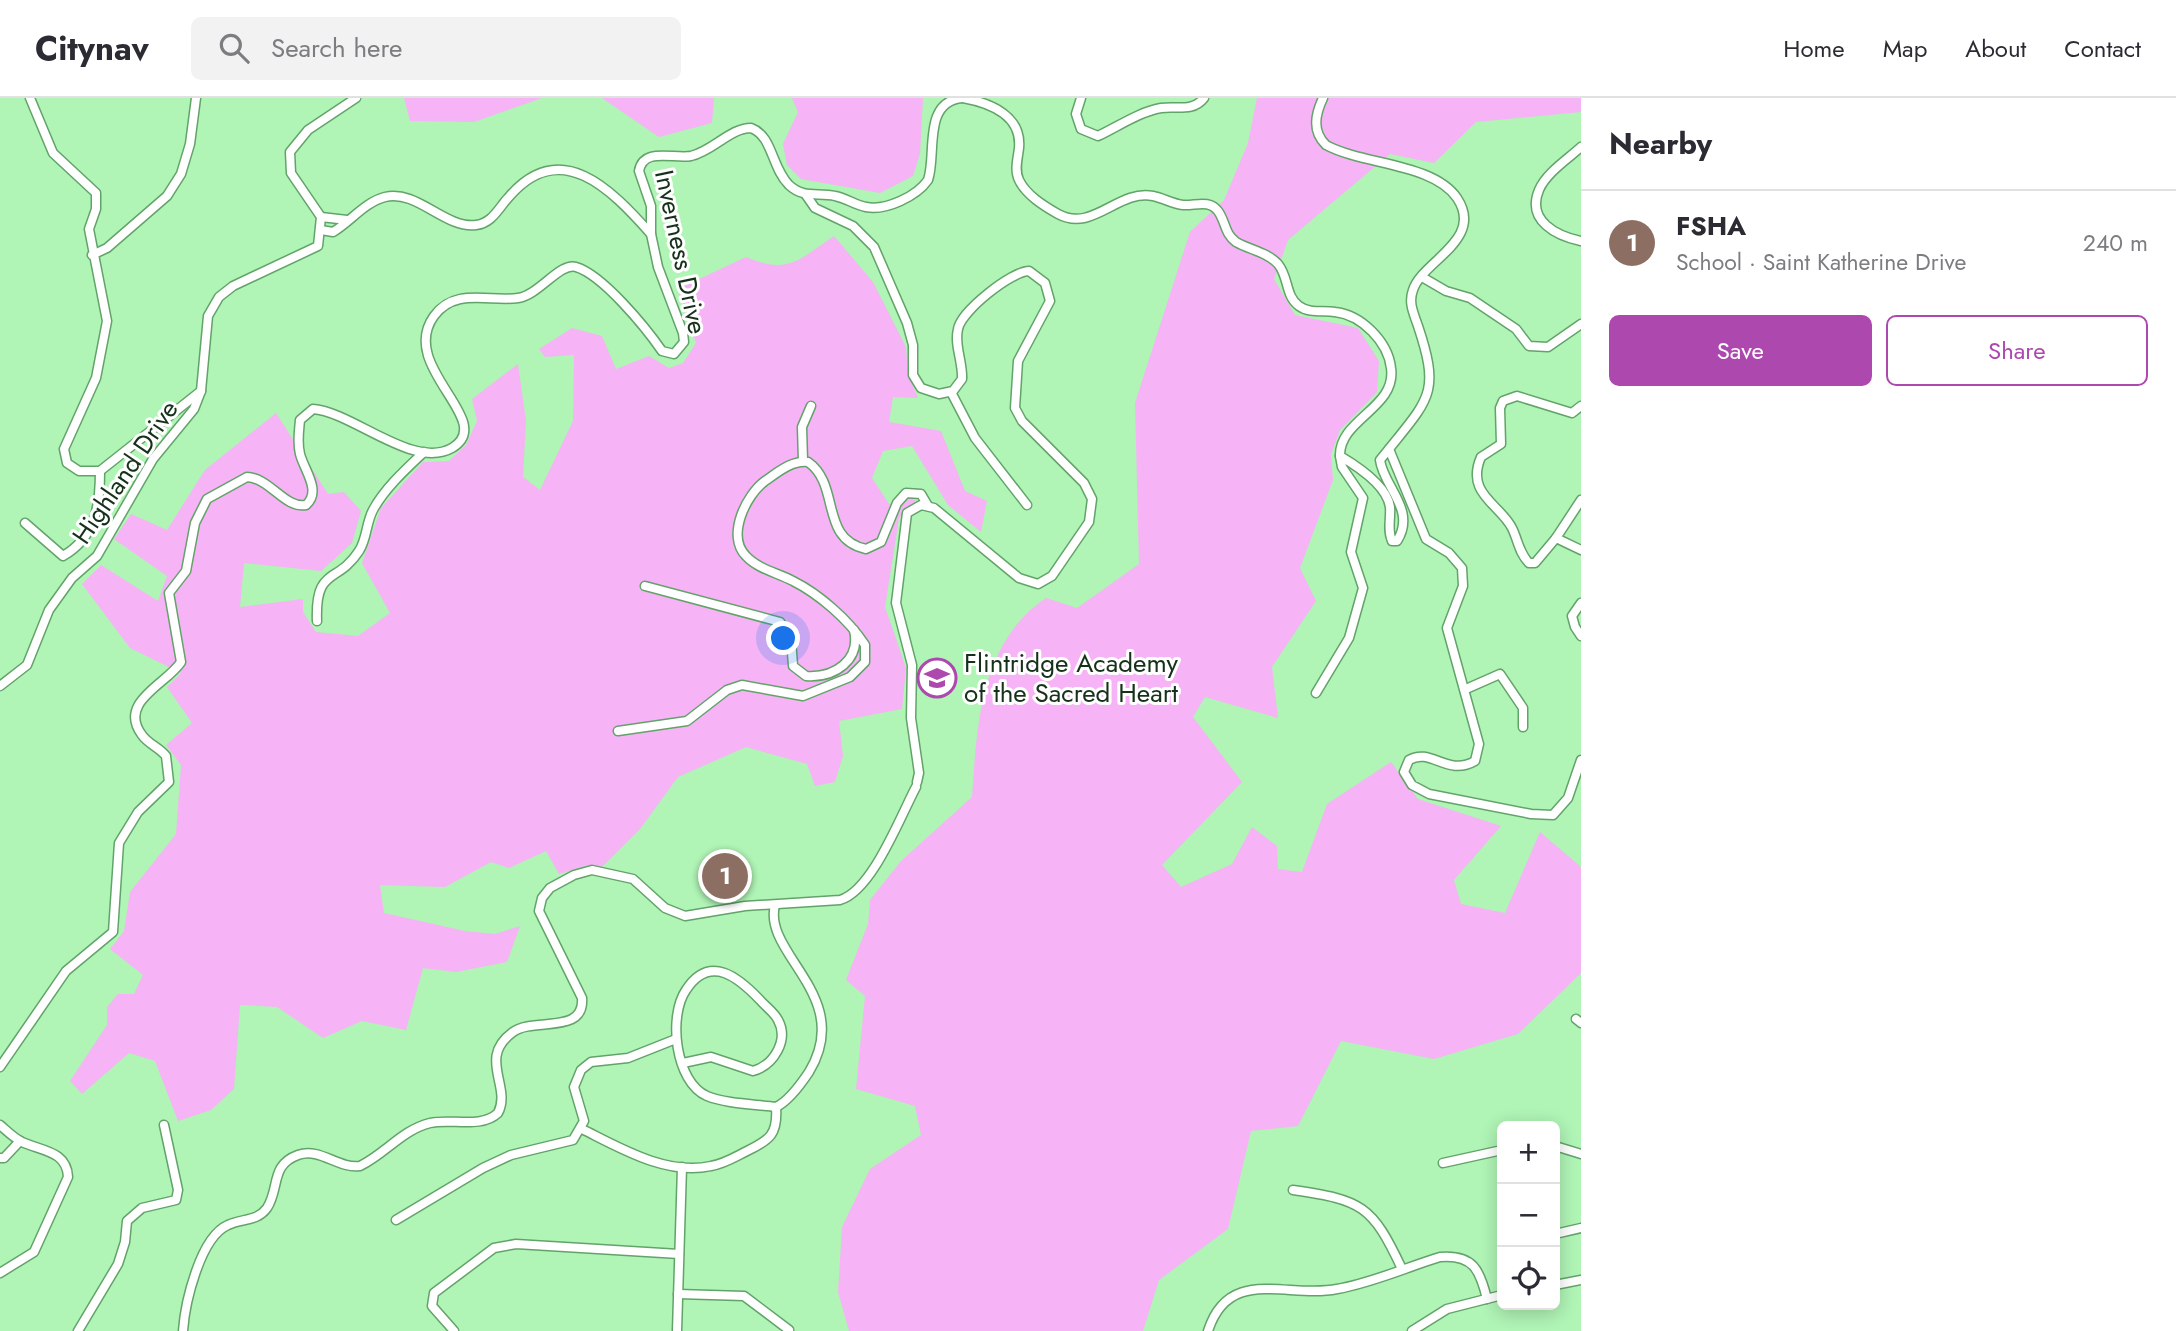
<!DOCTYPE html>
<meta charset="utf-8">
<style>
:root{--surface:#fff;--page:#f2f2f3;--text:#2b2b33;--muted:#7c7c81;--line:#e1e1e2;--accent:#ad49ae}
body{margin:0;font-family:Jost,sans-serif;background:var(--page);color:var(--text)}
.controls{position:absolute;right:21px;bottom:21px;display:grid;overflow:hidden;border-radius:10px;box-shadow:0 4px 18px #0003}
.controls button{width:63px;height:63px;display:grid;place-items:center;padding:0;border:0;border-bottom:2px solid var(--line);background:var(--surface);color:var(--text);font:35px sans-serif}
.you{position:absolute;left:784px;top:541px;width:24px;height:24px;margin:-18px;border:5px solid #fff;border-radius:50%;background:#1a73e8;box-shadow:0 0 0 10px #1a73e833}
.badge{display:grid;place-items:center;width:46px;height:46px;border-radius:50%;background:var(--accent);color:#fff;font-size:23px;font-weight:700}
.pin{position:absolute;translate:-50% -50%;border:4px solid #fff;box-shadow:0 2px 7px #0006}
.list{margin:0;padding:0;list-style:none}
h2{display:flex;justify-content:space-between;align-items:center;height:91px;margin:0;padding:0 28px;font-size:30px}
h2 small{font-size:23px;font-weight:400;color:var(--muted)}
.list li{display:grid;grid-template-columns:46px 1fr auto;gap:21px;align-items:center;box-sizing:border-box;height:105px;padding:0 28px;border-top:2px solid var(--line)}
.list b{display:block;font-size:26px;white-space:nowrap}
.list p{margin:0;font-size:23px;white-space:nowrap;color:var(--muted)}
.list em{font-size:23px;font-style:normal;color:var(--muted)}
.actions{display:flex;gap:14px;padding:21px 28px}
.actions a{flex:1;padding:16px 0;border:2px solid var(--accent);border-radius:10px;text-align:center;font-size:24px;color:var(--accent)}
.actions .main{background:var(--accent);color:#fff}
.icon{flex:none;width:38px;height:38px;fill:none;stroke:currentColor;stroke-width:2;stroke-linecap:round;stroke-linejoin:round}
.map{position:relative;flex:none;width:1581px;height:1233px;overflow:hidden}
header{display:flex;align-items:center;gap:42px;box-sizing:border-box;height:98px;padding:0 35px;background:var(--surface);border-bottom:2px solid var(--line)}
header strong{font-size:33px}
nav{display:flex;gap:38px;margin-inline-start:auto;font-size:24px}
.search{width:490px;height:63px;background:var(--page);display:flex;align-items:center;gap:18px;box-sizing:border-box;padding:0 24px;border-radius:10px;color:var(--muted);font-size:26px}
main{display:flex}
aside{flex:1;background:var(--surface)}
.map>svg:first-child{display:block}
.green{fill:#f6b3f5}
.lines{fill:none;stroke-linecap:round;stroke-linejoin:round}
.minor-casing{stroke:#62a36a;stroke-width:11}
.minor{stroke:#fff;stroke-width:8}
.labels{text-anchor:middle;stroke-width:6;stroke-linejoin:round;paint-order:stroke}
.street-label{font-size:26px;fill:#16311a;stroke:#fff}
.poi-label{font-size:26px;fill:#16311a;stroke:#fff;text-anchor:start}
</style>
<header>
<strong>Citynav</strong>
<div class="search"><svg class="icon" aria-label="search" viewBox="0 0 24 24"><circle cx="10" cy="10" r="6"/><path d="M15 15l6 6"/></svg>Search here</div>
<nav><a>Home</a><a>Map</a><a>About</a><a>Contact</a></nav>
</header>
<main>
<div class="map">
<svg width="1581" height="1233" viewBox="0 0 1581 1233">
<rect width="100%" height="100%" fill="#b0f4b6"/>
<!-- green -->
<g class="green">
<path d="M404 0H542L474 24 410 23Z"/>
<path d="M602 0H714L712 25 659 39Z"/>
<path d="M792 0H923L920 56 913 78 880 95 801 81 787 67 783 46 798 14Z"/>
<path d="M1257 0H1581V14L1476 24 1434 65 1390 56 1288 142 1274 181 1295 217 1358 230 1379 263 1377 294 1340 332 1331 356 1333 382 1300 470 1316 503 1272 569 1278 620 1205 599 1193 619 1242 684 1162 767 1181 789 1232 766 1252 729 1277 748 1278 771 1302 774 1327 706 1391 664 1418 701 1501 728 1454 782 1461 806 1505 815 1540 734 1581 769V875L1518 936 1434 961 1341 943 1298 1028 1251 1033 1228 1131 1159 1182 1143 1233H849L838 1194 842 1129 870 1071 921 1037 915 1008 856 991 865 898 846 882 868 826 870 802 901 763 972 699C977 627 980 544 1046 500L1077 510 1139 466 1135 305 1190 134 1224 102 1248 45Z"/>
<path d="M834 138 873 184 906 249 908 276 918 300 893 299 889 324 941 333 965 393 987 403 981 434 948 407 912 348 883 353 872 380 889 406 909 398 916 403 899 420 885 509 906 570 902 611 839 623 843 658 835 684 815 688 807 666 746 649 678 679 640 731 602 769 588 767 559 776 546 753 509 770 491 764 445 789 380 787 384 815 465 833 495 836 520 828 507 864 456 874 423 870 406 932 362 923 323 940 277 909 240 907 234 991 211 1012 178 1023 155 963 129 955 82 996 70 983 107 927V909L118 896H134L143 877 110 851 124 833 130 794 176 736 181 667 166 647 192 625 167 589 181 575 130 550 82 486 101 467 158 503 167 478 114 441 131 416 167 432 205 372 276 315 328 396 344 394 361 413 352 445 321 473 244 465 240 509 303 501V514L316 534 358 538 390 515 362 465 381 410 423 364 449 363 466 347 477 323 472 301 518 266 526 323 523 379 540 392 573 323 574 257 545 259 539 251 572 230 602 238 616 271 649 258 669 270 683 265 696 245 678 191 746 159C788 177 799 162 834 138Z"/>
</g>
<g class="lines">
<defs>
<g id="minor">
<path d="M30 0 53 55 96 95V111L89 131 107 223 96 280 64 351 67 365 79 373H100L201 293"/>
<path d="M963 0C991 5 1022 18 1019 50 1018 60 1014 72 1019 82 1026 97 1044 108 1058 116 1093 135 1118 91 1153 98 1163 100 1173 106 1183 107 1195 108 1209 101 1218 113 1226 124 1224 135 1236 144 1250 152 1267 154 1278 166 1289 179 1285 198 1299 208 1310 216 1323 212 1335 214 1362 217 1388 244 1391 270 1397 310 1339 321 1340 358 1357 368 1387 388 1390 409 1391 421 1387 432 1392 443H1397C1417 412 1383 388 1380 362L1389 351 1426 441 1449 455 1462 470 1463 488 1447 530 1479 646 1475 663C1447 679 1431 649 1409 662L1404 674 1412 687 1429 696 1531 716 1553 717 1568 700 1581 662"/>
<path d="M1081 0 1076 16 1081 31 1098 38C1119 28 1139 14 1161 10 1177 8 1193 14 1204 0"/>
<path d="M1323 0C1315 17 1312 33 1326 47 1363 67 1433 65 1457 100 1485 142 1422 163 1413 192 1408 205 1414 216 1418 228 1440 294 1430 300 1389 351"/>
<path d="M1581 49C1568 61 1546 75 1539 92 1526 123 1557 138 1581 143"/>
<path d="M806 97 815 110 853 128 874 149 907 225 913 247V277L921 290 939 296 953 293 962 281C963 264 954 247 958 231 961 213 1012 173 1029 173L1045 185 1050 203 1018 263 1015 310 1022 323 1084 385 1092 401 1089 424 1052 478 1038 486 1019 480 934 410 921 407 907 415 896 505 912 567 911 620 919 675 917 684"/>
<path d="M321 119 347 122"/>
<path d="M321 132 333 134C350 124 365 104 385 99 417 91 445 131 476 127 492 125 498 111 508 100 560 38 611 91 651 136"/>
<path d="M92 157 107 150 167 98 181 76 190 46 196 0"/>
<path d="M1422 179 1446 193 1470 200 1516 231 1529 248 1548 249 1581 226"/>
<path d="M951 294 975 340 1027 407"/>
<path d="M1581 308 1572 315 1517 298 1503 303 1500 310 1501 346 1481 359C1465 396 1500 406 1512 430 1518 442 1519 455 1529 465H1535L1556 440 1581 452"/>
<path d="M803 363 802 329 811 308"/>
<path d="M25 425 63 458C96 439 100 407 100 373"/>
<path d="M1556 440 1581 402"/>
<path d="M645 488 780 524 791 541 793 568 806 578C835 580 861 562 854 532"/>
<path d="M1581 505 1572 518 1575 529 1581 538"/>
<path d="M317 523C315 468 337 487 359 453 367 441 366 425 373 412 385 390 406 371 424 354"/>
<path d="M0 588 27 567 49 512 72 480 97 458 153 361 194 311 201 293 208 218 219 199 233 188 318 148 321 119 291 75 290 54 308 32 356 0"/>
<path d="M1466 591 1500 576 1523 610V629"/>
<path d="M1316 595 1349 540 1363 490 1351 454 1363 400 1342 369 1340 358"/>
<path d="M618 633 687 623 727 592 742 587 803 598 850 579 865 564V547C849 522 819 496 793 483 778 475 758 471 746 458 726 438 746 397 765 383 778 374 792 362 808 364 841 387 819 441 866 451L881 444 897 405 906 395 921 396 928 408"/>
<path d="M1576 921 1581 925"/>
<path d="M683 965 711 959 753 973C774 967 789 942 778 922 774 914 766 909 760 902 739 880 710 855 686 892 668 918 675 984 707 998 727 1006 754 1006 776 1009"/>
<path d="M0 969 66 873 113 834 119 745 138 714 169 684 166 658C159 649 148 646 142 637 117 604 167 586 181 564L169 495 186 473 195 425 207 401 247 379C270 380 285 411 306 407 322 393 304 372 300 356 297 344 299 334 300 322L313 311C353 314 413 372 452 350 498 323 397 269 434 218 455 189 489 204 518 200 539 197 560 164 576 169 603 177 646 230 662 253L674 256 684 244 683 235 658 169 651 136V108L639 73C643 49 673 61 691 58 713 53 730 30 751 30 773 38 771 69 789 87 804 101 818 94 835 98 846 100 855 107 866 109 886 113 917 98 928 82 937 56 922 4 962 0"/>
<path d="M0 1027C7 1033 14 1040 22 1044 42 1053 67 1053 68 1079L34 1154 0 1175"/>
<path d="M582 1031C620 1050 667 1078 711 1068 724 1066 735 1059 747 1053 770 1042 778 1036 776 1009 789 1003 801 986 809 974 855 898 762 856 775 807"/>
<path d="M1555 1048 1581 1056"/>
<path d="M0 1060H4L20 1043"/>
<path d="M1443 1065 1502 1052"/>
<path d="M1293 1092C1362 1102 1372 1107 1402 1171"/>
<path d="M396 1122 483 1070 511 1057 573 1042 584 1023 574 989 581 972 591 964 628 960 676 941"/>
<path d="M1555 1136 1581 1130"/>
<path d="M1555 1187 1581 1182"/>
<path d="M678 1196 744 1198 789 1232"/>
<path d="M78 1233 118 1166 125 1144 127 1123 142 1110 176 1102 178 1092 164 1027"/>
<path d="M183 1233C185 1205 200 1139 228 1127 242 1120 257 1124 267 1110 280 1090 270 1067 298 1057 320 1049 338 1071 360 1068 385 1056 402 1032 430 1025 451 1020 481 1031 498 1015 512 988 477 960 513 934 534 919 585 937 582 900L539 813 542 800 550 790 574 777 592 772 633 781 665 810 685 818 745 808 840 802C872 793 900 719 916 689"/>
<path d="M454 1233 432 1208 434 1195 494 1150 516 1146 679 1156"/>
<path d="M677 1233 682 1069"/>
<path d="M1208 1233C1229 1167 1288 1201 1337 1191 1372 1185 1407 1169 1440 1159 1473 1156 1480 1172 1487 1201"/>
<path d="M1412 1233 1447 1211 1502 1197"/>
</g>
</defs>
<!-- minor casing -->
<use href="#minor" class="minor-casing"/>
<!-- minor -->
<use href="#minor" class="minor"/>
</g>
<!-- icons -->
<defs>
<symbol id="school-ring" viewBox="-11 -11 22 22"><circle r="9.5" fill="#fff" stroke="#ad49ae" stroke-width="1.5"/><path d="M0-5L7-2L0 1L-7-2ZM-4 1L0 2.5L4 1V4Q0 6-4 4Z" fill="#ad49ae"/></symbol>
</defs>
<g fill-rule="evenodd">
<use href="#school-ring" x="915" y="558" width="44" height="44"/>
</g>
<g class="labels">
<!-- street labels -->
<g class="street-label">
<text transform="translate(681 154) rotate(78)" y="9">Inverness Drive</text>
<text transform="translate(125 374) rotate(-56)" y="9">Highland Drive</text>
</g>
<!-- poi labels -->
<g class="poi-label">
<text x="964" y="574">Flintridge Academy<tspan x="964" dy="30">of the Sacred Heart</tspan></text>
</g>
</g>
</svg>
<div class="controls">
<button>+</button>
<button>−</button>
<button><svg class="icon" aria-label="locate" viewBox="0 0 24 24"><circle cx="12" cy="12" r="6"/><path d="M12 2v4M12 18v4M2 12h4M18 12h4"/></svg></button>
</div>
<div class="you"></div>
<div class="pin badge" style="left:725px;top:778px;background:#8d6e63">1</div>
</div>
<aside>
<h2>Nearby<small></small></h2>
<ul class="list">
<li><span class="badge" style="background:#8d6e63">1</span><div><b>FSHA</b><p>School · Saint Katherine Drive</p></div><em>240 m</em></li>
</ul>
<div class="actions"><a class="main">Save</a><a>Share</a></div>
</aside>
</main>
